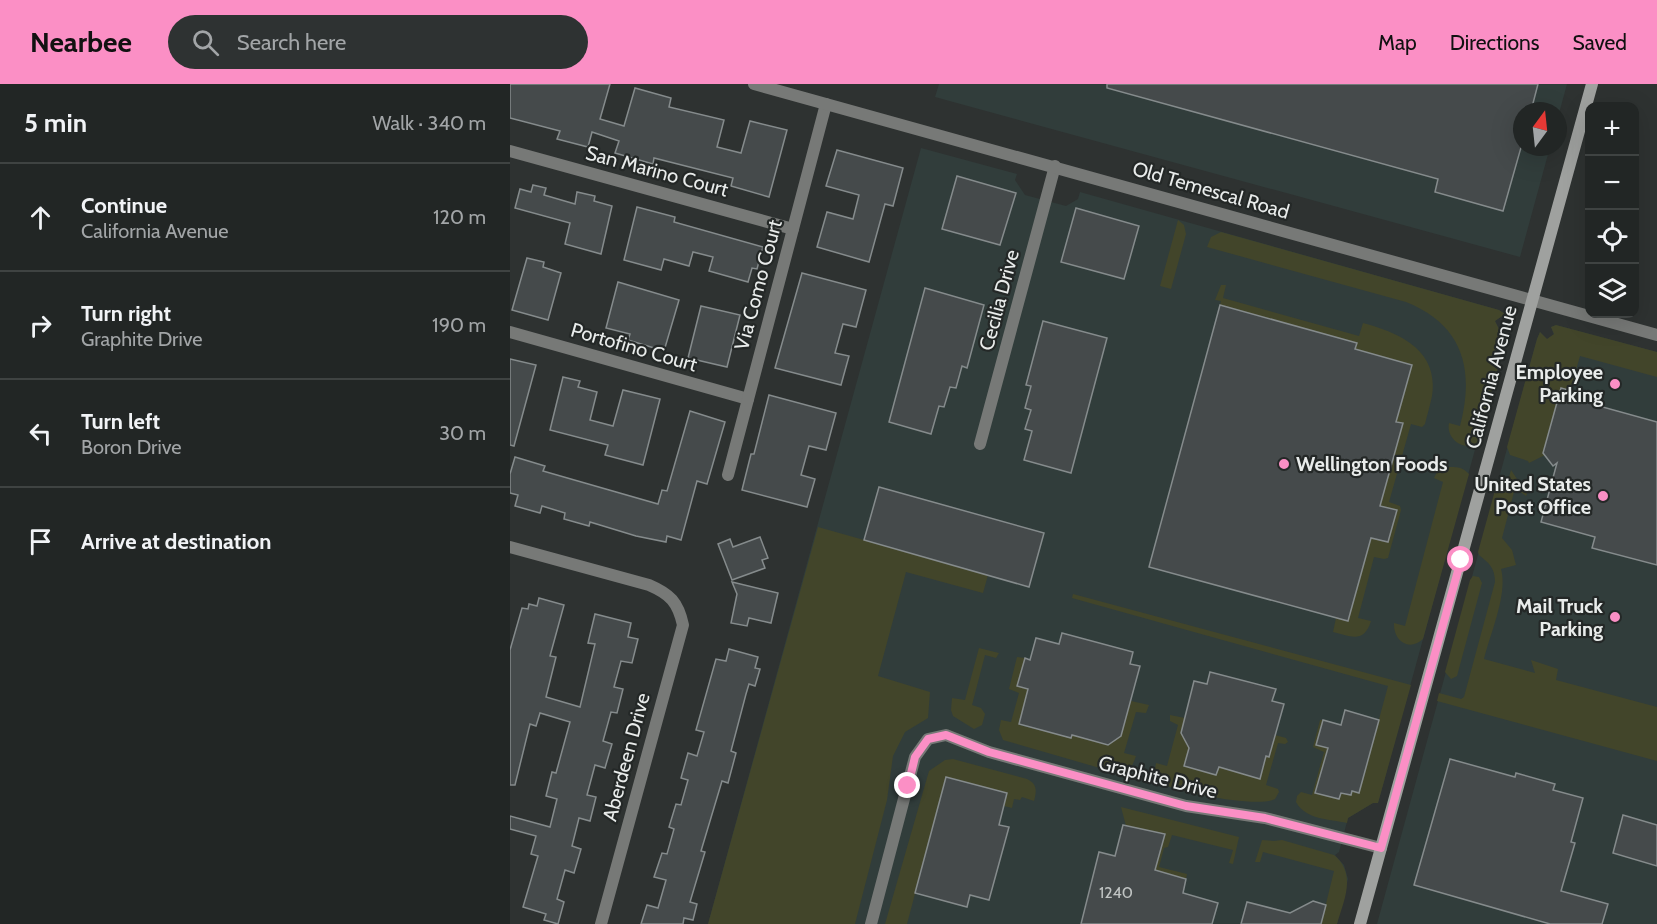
<!DOCTYPE html>
<meta charset="utf-8">
<style>
:root{--surface:#222625;--page:#2e3232;--text:#f1f3f6;--muted:#a2a5a7;--line:#3f4342;--accent:#fb8fc5}
body{margin:0;font-family:Cabin,sans-serif;background:var(--page);color:var(--text)}
.controls{position:absolute;right:18px;top:18px;display:grid;overflow:hidden;border-radius:12px;box-shadow:0 6px 24px #0002}
.controls button{width:54px;height:54px;display:grid;place-items:center;padding:0;border:0;border-bottom:2px solid var(--line);background:var(--surface);color:var(--text);font:30px sans-serif}
.compass{position:absolute;left:1003px;top:18px;width:54px;height:54px;border-radius:50%;background:var(--surface);box-shadow:0 6px 24px #0002;rotate:15deg}
.stop{position:absolute;width:18px;height:18px;margin:-14px;border:4px solid #fb8fc5;border-radius:50%;background:#fff}
.stop.end{background:#fb8fc5;border-color:#fff;box-shadow:0 2px 6px #0008}
.list{margin:0;padding:0;list-style:none}
h2{display:flex;justify-content:space-between;align-items:center;height:78px;margin:0;padding:0 24px;font-size:26px}
h2 small{font-size:20px;font-weight:400;color:var(--muted)}
.list li{display:grid;grid-template-columns:39px 1fr auto;gap:18px;align-items:center;box-sizing:border-box;height:108px;padding:0 24px;border-top:2px solid var(--line)}
.list b{display:block;font-size:22px;white-space:nowrap}
.list p{margin:0;font-size:20px;white-space:nowrap;color:var(--muted)}
.list em{font-size:20px;font-style:normal;color:var(--muted)}
.icon{flex:none;width:33px;height:33px;fill:none;stroke:currentColor;stroke-width:2;stroke-linecap:round;stroke-linejoin:round}
.map{position:relative;flex:none;width:1147px;height:840px;overflow:hidden}
header{display:flex;align-items:center;gap:36px;box-sizing:border-box;height:84px;padding:0 30px;background:var(--accent);color:#111}
header strong{font-size:28px}
nav{display:flex;gap:33px;margin-inline-start:auto;font-size:21px}
.search{width:420px;height:54px;background:var(--page);display:flex;align-items:center;gap:15px;box-sizing:border-box;padding:0 21px;border-radius:33px;color:var(--muted);font-size:22px}
main{display:flex}
aside{flex:1;background:var(--surface)}
.map>svg:first-child{display:block}
.built{fill:#313d3b}
.green{fill:#42452a}
.building{fill:#454a4b;stroke:#858b8c;stroke-width:1.5}
.lines{fill:none;stroke-linecap:round;stroke-linejoin:round}
.minor{stroke:#777977;stroke-width:12}
.tertiary{stroke:#777977;stroke-width:12}
.secondary{stroke:#9fa19f;stroke-width:12}
.route{stroke:#fb8fc5;stroke-width:8}
.poi-dot{fill:#fb8fc5;stroke:#242827;stroke-width:2}
.labels{text-anchor:middle;stroke-width:4.5;stroke-linejoin:round;paint-order:stroke}
.number-label{font-size:16px;fill:#c0c4c3}
.street-label{font-size:20px;fill:#e9eceb;stroke:#242827}
.poi-label{font-size:20px;font-weight:bold;fill:#e9eceb;stroke:#242827;text-anchor:end}
</style>
<header>
<strong>Nearbee</strong>
<div class="search"><svg class="icon" aria-label="search" viewBox="0 0 24 24"><circle cx="10" cy="10" r="6"/><path d="M15 15l6 6"/></svg>Search here</div>
<nav><a>Map</a><a>Directions</a><a>Saved</a></nav>
</header>
<main>
<aside>
<h2>5 min<small>Walk · 340 m</small></h2>
<ul class="list">
<li><svg class="icon" aria-label="ahead" viewBox="0 0 24 24"><path d="M12 20V5M6 11l6-6 6 6"/></svg><div><b>Continue</b><p>California Avenue</p></div><em>120 m</em></li>
<li><svg class="icon" aria-label="right" viewBox="0 0 24 24"><path d="M7 20v-9h11M14 6l5 5-5 5"/></svg><div><b>Turn right</b><p>Graphite Drive</p></div><em>190 m</em></li>
<li><svg class="icon" aria-label="left" viewBox="0 0 24 24"><path d="M17 20v-9H6M10 6l-5 5 5 5"/></svg><div><b>Turn left</b><p>Boron Drive</p></div><em>30 m</em></li>
<li><svg class="icon" aria-label="arrive" viewBox="0 0 24 24"><path d="M6 21V4h12l-3 4 3 4H6"/></svg><div><b>Arrive at destination</b></div></li>
</ul>
</aside>
<div class="map">
<svg width="1147" height="840" viewBox="0 0 1147 840">
<rect width="100%" height="100%" fill="#2e3231"/>
<!-- built -->
<g class="built">
<path d="M429 0H1057L1048 33V27H1012V63H1040L1010 173 425 13Z"/>
<path d="M411 64 507 90 505 96 515 111 556 122 568 115 570 108 989 226 995 230 985 237 990 247 997 249 868 719H863L838 734 829 768 825 771 834 781 838 795 827 840H198Z"/>
<path d="M1046 241 1147 268V840H867L1027 255 1030 248 1037 255 1044 251 1041 243Z"/>
</g>
<!-- green -->
<g class="green">
<path d="M668 136 674 141 676 150 661 205 650 202Z"/>
<path d="M711 148 989 226 995 230 985 237 990 247 983 275 990 277 967 361C952 366 936 355 939 339L950 342C965 285 953 241 896 218L697 163 701 153Z"/>
<path d="M711 201H716L713 214 849 252 853 239C890 249 929 266 922 312 920 322 917 331 915 340L912 343 901 340 879 418 890 422 891 426 878 474 874 475 864 473 848 534 861 537C854 560 840 552 823 548L826 534 838 537 893 340 886 338 902 281 845 265 847 259 710 221 711 217 705 216Z"/>
<path d="M1046 241 1147 268V293L1070 272 1060 307 1051 305 1033 369 1035 371 1019 379 1018 377 1000 371 997 363 1027 255 1030 248 1037 255 1044 250 1041 243Z"/>
<path d="M935 383C945 383 952 382 959 390L913 555C899 568 883 557 884 539L895 542 933 398 924 394 928 386Z"/>
<path d="M1001 386 1017 410 1016 412 1005 404 992 454 1002 466 1006 481 991 485C998 510 980 550 974 575L1025 589 1021 576 1048 585 1046 596 1147 623V677L927 617 929 609 951 615 954 613 985 498C985 484 979 479 969 471L968 468 987 399 997 401Z"/>
<path d="M308 443 478 491 473 509 396 488 368 592 420 608 418 634 395 648 383 672 377 716 345 840H198Z"/>
<path d="M963 492 969 493 972 499 947 592 941 595 935 588 960 496Z"/>
<path d="M563 510 901 601 868 719H863L838 734 837 739C819 735 796 736 786 718L787 712 791 708 802 711 814 668 803 663 810 636H813L806 661 818 664 805 709 829 715 831 709 840 711 842 707 849 709 878 602 562 514Z"/>
<path d="M469 564 489 569 486 574 475 571 462 621 471 624 475 630 472 641 464 645 443 632 441 626 442 614 455 616Z"/>
<path d="M507 573 515 574 518 605 509 641 561 654 562 651 598 661 611 652 621 617 639 621 636 629 626 628 614 669 626 672C622 683 619 690 607 689L493 656 489 646 491 636 501 638 509 609 499 605Z"/>
<path d="M660 631 675 634 671 649 679 664 674 682 706 691 709 683 720 687 721 685 742 690V693L750 695 756 672H760L765 651 776 654 778 658 775 660 768 659 756 701 768 705 769 708 765 715C748 724 673 709 655 701 650 699 647 695 644 691L646 679 657 682 668 641 660 637Z"/>
<path d="M443 675 517 695C527 700 527 706 524 717L512 713 510 716 504 715 502 724 494 722 497 709 436 693 397 840H375L419 687 435 676Z"/>
<path d="M611 723 729 753 723 780 719 779 723 766 662 751 658 763 654 764 649 783 677 790 676 795 645 786 654 750 616 742Z"/>
<path d="M752 756 764 757 772 756 824 771C847 790 834 816 827 840H811L824 787 753 768 750 778H745Z"/>
</g>
<!-- building -->
<g class="building">
<path d="M0 0H100L90 35 114 42 125 4 161 14 159 23 214 36 207 63 231 69 240 37 277 46 259 113 221 102 223 94 144 74 143 80 105 69 109 57 82 48 78 63 47 55 50 47 0 34Z"/>
<path d="M597 0H1028L1021 27H1012V60L993 127 925 108 928 95 597 4Z"/>
<path d="M327 66 393 84 383 122 375 120 359 178 307 163 317 128 343 135 349 111 316 102Z"/>
<path d="M447 92 506 109 490 161 432 145Z"/>
<path d="M23 101 36 104 34 111 65 120 67 108 85 112 84 117 102 122 91 170 55 160 60 139 5 124 10 105 21 108Z"/>
<path d="M127 123 165 133 164 138 253 163 247 185 242 184 238 198 199 187 203 173 183 168 179 182 154 175 151 186 114 176Z"/>
<path d="M566 124 629 142 614 195 551 178Z"/>
<path d="M17 174 34 178 33 183 51 189 38 236 2 226Z"/>
<path d="M292 189 356 206 346 243 333 240 325 269 339 272 331 301 265 284Z"/>
<path d="M108 198 169 216 154 267 118 256 120 250 96 244Z"/>
<path d="M415 204 474 221 457 284 452 282 446 304 440 303 434 323 429 322 421 350 379 338Z"/>
<path d="M710 221 847 259 845 265 902 281 886 338 893 339 870 422 887 426 878 458 861 454 838 537 639 483Z"/>
<path d="M191 222 230 231 217 283 178 274Z"/>
<path d="M533 237 597 254 561 389 514 376 522 347 515 345 521 326 515 324 521 302 516 301Z"/>
<path d="M0 275 26 281 4 362 0 361Z"/>
<path d="M53 293 70 297 68 303 87 308 80 336 103 342 113 306 150 315 133 381 95 371 98 361 40 346Z"/>
<path d="M1051 304 1091 315 1089 322 1147 338V481L1082 464 1085 453 1031 438 1047 379 1043 382 1033 369Z"/>
<path d="M259 311 326 329 316 366 299 362 291 391 305 395 297 423 232 406 241 370H244Z"/>
<path d="M180 327 215 338 197 400 187 397 171 456 157 452 156 458 126 452 80 438 79 442 54 435 55 429 32 422 30 429 5 422 8 411 0 409V390L5 373 35 382 33 387 148 420 152 406 157 407Z"/>
<path d="M369 403 534 449 519 503 354 456Z"/>
<path d="M250 453 258 474 252 476 255 484 222 496 208 460 220 455 223 463Z"/>
<path d="M222 498 268 509 261 539 239 534 237 542 221 539 227 510Z"/>
<path d="M29 514 54 521 40 572 46 573 36 613 70 623 85 560 78 559 85 530 121 539 118 553 128 555 122 579 111 577 104 603 113 605 107 629 101 628 93 657 102 660 95 684 85 681 77 711 86 713 80 737 69 734 62 762 71 765 64 789 55 786 47 815 54 818 48 840 34 836 36 830 13 823 28 772 21 770 26 752 0 745V732L40 743 47 715 36 712 42 688 46 689 60 638 30 629 26 642 20 640 5 701H0V566L12 524 18 525 19 520 27 522Z"/>
<path d="M552 549 623 568 620 580 630 582 611 652 598 661 562 651 561 654 509 640 518 605 507 602 515 574 520 576 526 554 549 560Z"/>
<path d="M219 565 248 573 245 584 250 585 245 602 239 600 236 610 221 667 226 669 218 699 212 697 191 767 195 768 180 818 187 820 183 836 174 834 173 840H131L137 821 148 824 156 796 144 793 152 769 157 770 164 745 159 743 166 720 171 721 178 696 171 694 178 669 187 672 194 648 186 646 206 575 216 577Z"/>
<path d="M700 588 766 605 762 617 774 620 759 673 756 672 750 695 709 683 706 691 674 682 679 664 671 649 684 597 697 600Z"/>
<path d="M835 626 869 636 849 709 842 707 841 711 831 709 829 715 805 709 818 664 806 661 813 636 831 641Z"/>
<path d="M940 675 1005 693 1006 689 1045 700 1043 706 1073 714 1061 758 1065 759 1051 807 1098 820 1092 840H1040L904 801Z"/>
<path d="M436 693 497 709 489 741 499 743 479 816 460 811 457 823 405 809Z"/>
<path d="M1113 731 1147 741V782L1103 769Z"/>
<path d="M613 741 655 750 645 786 676 795 673 809 708 819 702 840H571L589 768 605 772Z"/>
<path d="M803 817 816 821 811 840H731L737 818 780 829Z"/>
</g>
<g class="lines">
<!-- minor -->
<g class="minor">
<path d="M0 67 283 145"/>
<path d="M0 248 238 315"/>
<path d="M470 360 545 82"/>
<path d="M218 391 316 20"/>
<path d="M0 463 139 501C160 510 168 518 173 541L91 840"/>
<path d="M361 840 405 673 418 655 436 651 479 668 676 722 755 734 871 764"/>
</g>
<!-- tertiary -->
<path class="tertiary" d="M244 0 1147 251"/>
<!-- secondary -->
<path class="secondary" d="M850 840 1082 0"/>
</g>
<g class="lines">
<!-- route -->
<path class="route" d="M398 702 405 673 418 655 436 651 479 668 676 722 755 734 871 764 951 476"/>
</g>
<!-- markers -->
<g class="poi-dot">
<circle cx="1105" cy="300" r="6"/>
<circle cx="774" cy="380" r="6"/>
<circle cx="1093" cy="412" r="6"/>
<circle cx="1105" cy="533" r="6"/>
</g>
<g class="labels">
<!-- number labels -->
<g class="number-label">
<text x="606" y="814">1240</text>
</g>
<!-- street labels -->
<g class="street-label">
<text transform="translate(147 87) rotate(15)" y="7">San Marino Court</text>
<text transform="translate(701 106) rotate(16)" y="7">Old Temescal Road</text>
<text transform="translate(248 201) rotate(-75)" y="7">Via Como Court</text>
<text transform="translate(489 216) rotate(-75)" y="7">Cecilia Drive</text>
<text transform="translate(124 263) rotate(16)" y="7">Portofino Court</text>
<text transform="translate(981 293) rotate(-75)" y="7">California Avenue</text>
<text transform="translate(116 673) rotate(-75)" y="7">Aberdeen Drive</text>
<text transform="translate(648 693) rotate(14)" y="7">Graphite Drive</text>
</g>
<!-- poi labels -->
<g class="poi-label">
<text x="1093" y="295">Employee<tspan x="1093" dy="23">Parking</tspan></text>
<text x="786" y="387" text-anchor="start">Wellington Foods</text>
<text x="1081" y="407">United States<tspan x="1081" dy="23">Post Office</tspan></text>
<text x="1093" y="529">Mail Truck<tspan x="1093" dy="23">Parking</tspan></text>
</g>
</g>
</svg>
<div class="controls">
<button>+</button>
<button>−</button>
<button><svg class="icon" aria-label="locate" viewBox="0 0 24 24"><circle cx="12" cy="12" r="6"/><path d="M12 2v4M12 18v4M2 12h4M18 12h4"/></svg></button>
<button><svg class="icon" aria-label="layers" viewBox="0 0 24 24"><path d="M12 4l9 5-9 5-9-5zM3 14l9 5 9-5"/></svg></button>
</div>
<svg class="compass" viewBox="-18 -18 36 36"><path d="M0-13l5 13h-10z" fill="#e53935"/><path d="M0 13l5-13h-10z" fill="#a2a5a7"/></svg>
<div class="stop" style="left:951px;top:476px"></div>
<div class="stop end" style="left:398px;top:702px"></div>
</div>
</main>
